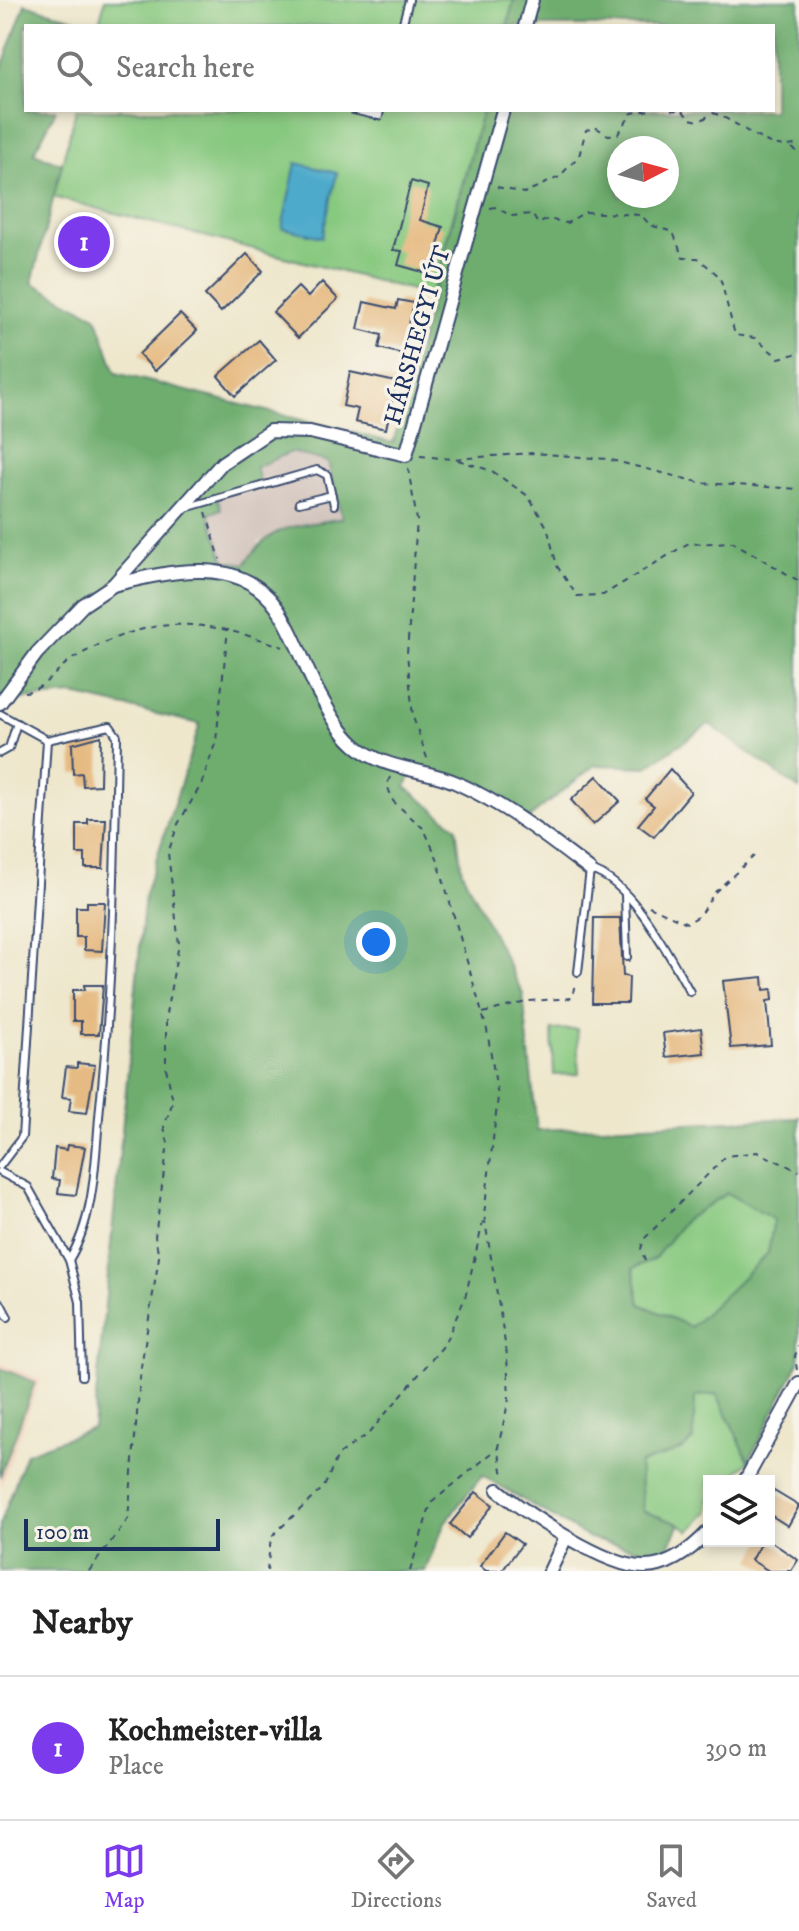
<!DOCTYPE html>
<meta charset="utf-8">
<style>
:root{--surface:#fff;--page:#f6f6f6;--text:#222;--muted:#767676;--line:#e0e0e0;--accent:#7c3aed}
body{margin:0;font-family:"IM FELL DW Pica",serif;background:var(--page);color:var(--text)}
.controls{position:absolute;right:24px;bottom:24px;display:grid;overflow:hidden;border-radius:0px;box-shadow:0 4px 12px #0003}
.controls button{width:72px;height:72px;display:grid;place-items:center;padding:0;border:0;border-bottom:2px solid var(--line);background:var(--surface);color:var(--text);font:40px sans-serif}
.compass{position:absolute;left:607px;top:136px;width:72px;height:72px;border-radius:50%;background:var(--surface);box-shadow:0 4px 12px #0003;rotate:84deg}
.scale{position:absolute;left:24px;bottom:20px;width:196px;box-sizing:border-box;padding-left:8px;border:4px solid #1b2f5e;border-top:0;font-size:22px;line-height:28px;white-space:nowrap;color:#1b2f5e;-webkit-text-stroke:6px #f7f3e8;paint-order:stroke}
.you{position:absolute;left:376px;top:942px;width:28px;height:28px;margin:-20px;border:6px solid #fff;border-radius:50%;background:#1a73e8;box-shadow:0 0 0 12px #1a73e833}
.badge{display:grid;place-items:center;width:52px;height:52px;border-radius:50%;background:var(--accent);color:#fff;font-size:26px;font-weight:700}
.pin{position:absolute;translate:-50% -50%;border:4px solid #fff;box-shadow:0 2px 8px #0006}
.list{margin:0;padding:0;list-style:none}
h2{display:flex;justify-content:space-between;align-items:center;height:104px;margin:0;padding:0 32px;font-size:34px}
h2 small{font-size:26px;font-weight:400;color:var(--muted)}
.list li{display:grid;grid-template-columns:52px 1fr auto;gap:24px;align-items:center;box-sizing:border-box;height:144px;padding:0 32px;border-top:2px solid var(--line)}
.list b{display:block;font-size:30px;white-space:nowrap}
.list p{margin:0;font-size:26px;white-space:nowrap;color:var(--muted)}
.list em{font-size:26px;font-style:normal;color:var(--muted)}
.icon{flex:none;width:44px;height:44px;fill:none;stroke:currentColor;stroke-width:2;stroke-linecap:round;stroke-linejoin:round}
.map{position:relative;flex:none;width:799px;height:1571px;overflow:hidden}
.search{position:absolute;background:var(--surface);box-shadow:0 4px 12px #0003;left:24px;right:24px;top:24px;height:88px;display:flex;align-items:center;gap:20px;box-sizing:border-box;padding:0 28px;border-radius:0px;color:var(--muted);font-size:30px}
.sheet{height:248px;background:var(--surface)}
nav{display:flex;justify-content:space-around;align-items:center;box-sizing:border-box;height:112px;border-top:2px solid var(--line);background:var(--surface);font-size:22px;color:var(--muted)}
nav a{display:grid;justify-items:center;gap:4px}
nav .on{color:var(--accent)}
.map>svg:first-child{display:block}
.built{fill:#f2d4be}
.industrial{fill:#cfc0ba}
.green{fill:#88c980;stroke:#527c6f;stroke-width:2}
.forest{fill:#6ead6e;stroke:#446e66;stroke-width:2;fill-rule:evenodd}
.water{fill:#4daacb;stroke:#346c94;stroke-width:2}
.building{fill:#e6bb83}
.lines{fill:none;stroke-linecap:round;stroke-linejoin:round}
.lane-casing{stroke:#3b4b6e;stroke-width:10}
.street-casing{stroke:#3b4b6e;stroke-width:16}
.path{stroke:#3b4b6e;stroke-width:2;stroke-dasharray:6 6;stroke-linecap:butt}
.lane{stroke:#fff;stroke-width:6}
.street{stroke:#fff;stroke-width:12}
.labels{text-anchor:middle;stroke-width:7;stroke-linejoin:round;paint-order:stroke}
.street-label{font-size:24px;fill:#1b2f5e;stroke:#f7f3e8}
</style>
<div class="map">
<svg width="799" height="1571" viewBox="0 0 799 1571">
<rect width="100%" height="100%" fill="#f7f3e8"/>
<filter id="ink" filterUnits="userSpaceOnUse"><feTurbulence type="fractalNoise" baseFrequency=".0125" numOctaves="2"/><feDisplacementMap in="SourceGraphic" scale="16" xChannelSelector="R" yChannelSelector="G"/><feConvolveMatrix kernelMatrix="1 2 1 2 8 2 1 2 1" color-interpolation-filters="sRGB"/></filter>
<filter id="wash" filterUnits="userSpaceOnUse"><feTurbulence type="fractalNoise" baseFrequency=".006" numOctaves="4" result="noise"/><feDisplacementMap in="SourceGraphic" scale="32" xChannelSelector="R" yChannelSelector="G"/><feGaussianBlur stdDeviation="1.8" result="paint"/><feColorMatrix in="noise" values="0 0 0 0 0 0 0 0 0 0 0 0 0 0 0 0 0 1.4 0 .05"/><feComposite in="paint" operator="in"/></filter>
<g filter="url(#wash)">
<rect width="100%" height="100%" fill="#eee7cc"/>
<!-- built -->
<path class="built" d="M0 1363 41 1379 0 1489Z"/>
<!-- industrial -->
<path class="industrial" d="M291 452 329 462 342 519 294 525 260 541 245 564 225 562 209 513 221 509 217 496 260 481 255 468Z"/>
<!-- green -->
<g class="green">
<path d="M105 0H514L507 26H98Z"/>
<path d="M76 110H483L431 295 53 197Z"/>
<path d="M577 1029 579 1074 554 1075 552 1030Z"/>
<path d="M727 1193 774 1219 768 1253 691 1328 640 1305 633 1268 654 1259 685 1220Z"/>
<path d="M717 1394 749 1461 728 1481H709V1511L690 1531 680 1524 643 1511 639 1464 683 1449 695 1396Z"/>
</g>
<!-- forest -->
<g class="forest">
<path d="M514 0H799V789L709 724 647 767 595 765 525 821 456 782 412 772 406 787 456 827 462 872 523 994 537 1130 798 1118 799 1115V1362L749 1461 717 1394 695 1396 693 1440 683 1449 639 1464 643 1511 680 1524 664 1555 589 1538 482 1476 445 1522 425 1571H0V1525L26 1453 93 1428 145 894 200 724 74 695 7 700 0 697V73L25 4 77 20 75 26H26V110H56L34 153 62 164 32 283 96 316 116 373 393 443 483 110H773V26H507ZM619 148H667V196H619ZM291 452 328 462 342 518C296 528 274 520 245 564L225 561 209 514 221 509 217 496 260 481 256 467ZM727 1193 774 1220 768 1253 691 1327 640 1304 633 1268 654 1259 685 1220Z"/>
<path d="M0 1368 35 1382 0 1477Z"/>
</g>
<!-- water -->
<path class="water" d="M296 163 337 173 322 237 282 228Z"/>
<g id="blocks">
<!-- building -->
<g class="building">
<path d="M411 181 428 186 420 220 443 227 430 274 398 265 402 251 393 250Z"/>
<path d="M69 225 106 237 99 259 90 256 88 261 70 255 71 250 62 247Z"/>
<path d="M247 254 263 271 221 312 205 295Z"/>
<path d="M322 282 338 299 298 338 273 312 298 287 308 297Z"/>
<path d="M398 300 414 303 402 354 379 348 382 335 358 329 364 302 396 309Z"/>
<path d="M180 314 197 331 155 371 139 354Z"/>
<path d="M259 340 276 360 235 396 218 376Z"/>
<path d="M350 372 396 382 386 429 355 422 358 409 343 406Z"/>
<path d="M101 736 100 785 83 786 82 773 73 774 72 744Z"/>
<path d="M670 769 691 792 654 837 638 825 654 806 645 799Z"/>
<path d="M597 776 620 801 593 825 571 800Z"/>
<path d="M88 819H106L103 868H85V854H77V824H88Z"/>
<path d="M87 902H105L102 951 84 950V937H76V907H87Z"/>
<path d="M594 918H620L623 976 629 977 628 1003H592Z"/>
<path d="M763 977 764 990 772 989 773 1000 767 1001 771 1045 731 1048 723 981Z"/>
<path d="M84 985H103L99 1034H81V1021H73V990H85Z"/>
<path d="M701 1028 704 1053 666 1057 663 1033Z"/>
<path d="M77 1063 95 1065 87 1113 69 1111 71 1098 62 1097 66 1067 77 1068Z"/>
<path d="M67 1145 85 1147 76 1195 58 1193 60 1180 52 1179 55 1148 66 1150Z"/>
<path d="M769 1488 799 1506 788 1526 769 1514Z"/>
<path d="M476 1492 493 1505 467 1538 450 1524Z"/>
<path d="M505 1532 522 1544 502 1571H486L480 1566Z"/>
<path d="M762 1541H770L798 1560 791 1571H769L751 1560Z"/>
</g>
</g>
</g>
<g filter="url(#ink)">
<use href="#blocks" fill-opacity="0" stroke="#3b4b6e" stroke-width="2"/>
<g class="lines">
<defs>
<g id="lane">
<path d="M402 26 409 0"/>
<path d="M353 110 379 116 380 110"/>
<path d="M299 503 332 495"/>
<path d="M185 508 317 470 327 475 334 505"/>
<path d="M0 714 47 740 110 726 117 736C115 860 113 983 100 1106 95 1157 96 1216 69 1260"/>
<path d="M0 753 9 748 17 723"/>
<path d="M625 895 627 957"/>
<path d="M578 972 590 870C632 881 670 957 690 992"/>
<path d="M0 1166 22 1137 47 740"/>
<path d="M0 1172 28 1187 69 1260 80 1302 82 1376"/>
<path d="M0 1302 8 1317"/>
</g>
<g id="street">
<path d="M525 26 532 0"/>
<path d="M113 585C166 572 240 553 277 608 294 632 303 663 317 690 327 708 339 731 355 745 385 771 424 768 457 783 506 805 548 838 590 870"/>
<path d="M0 703 37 653 83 605 113 585 222 463 270 431 310 432 406 455 503 110"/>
<path d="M745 1481 799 1383"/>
<path d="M498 1490C527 1514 607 1568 645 1567 670 1567 693 1548 709 1531"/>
<path d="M550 1571 566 1537"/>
</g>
</defs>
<!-- lane casing -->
<use href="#lane" class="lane-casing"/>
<!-- street casing -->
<use href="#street" class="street-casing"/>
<!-- path -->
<g class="path">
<path d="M671 110 683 111 689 119 700 121 713 113C740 121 770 156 799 143"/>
<path d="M792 148 799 153"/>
<path d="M497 187 524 193 559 177 579 156 586 130 597 128 608 135 618 134 632 113 649 110"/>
<path d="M490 208 496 207 511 216 532 214 538 224 548 219 567 223 585 212 641 215 650 225 673 232 683 258H698L720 277 735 335 755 338 779 358 799 353"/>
<path d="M420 456 453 459 533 453 607 459 702 483 799 489"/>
<path d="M458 460 492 471 528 496 547 527 557 566 577 596 603 595 687 544 733 542 799 581"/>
<path d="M408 468 417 520 407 653 413 717 428 761"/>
<path d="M206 512 220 559"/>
<path d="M24 692C46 690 56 668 74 658 153 613 201 618 283 647"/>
<path d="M390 777 387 785 393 801 424 829 437 858 487 1030 498 1097 484 1215 507 1355 509 1399 498 1447 503 1476"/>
<path d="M649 906 687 923 699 916 715 892 754 856"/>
<path d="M483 1013 530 1001 572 998 575 983"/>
<path d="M645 1261 641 1249 644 1239 726 1156 757 1152 799 1171"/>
<path d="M797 1370 795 1356 799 1344"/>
<path d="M89 1571 128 1519 141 1367 159 1257 155 1236 168 1143 164 1127 173 1101 166 1068V1014L179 944 168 853 178 824 201 785 216 741 228 629"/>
<path d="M267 1571 271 1537 324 1487 338 1455 369 1433 444 1345 465 1298 484 1218"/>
<path d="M410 1571 431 1503 498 1448"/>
</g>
<!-- lane -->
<use href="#lane" class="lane"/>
<!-- street -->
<use href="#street" class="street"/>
</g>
</g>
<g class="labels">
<!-- street labels -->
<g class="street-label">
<text transform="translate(417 335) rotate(-74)" y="8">HÁRSHEGYI ÚT</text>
</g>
</g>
</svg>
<div class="controls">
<button><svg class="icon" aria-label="layers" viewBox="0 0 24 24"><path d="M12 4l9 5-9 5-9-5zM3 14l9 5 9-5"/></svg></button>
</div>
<svg class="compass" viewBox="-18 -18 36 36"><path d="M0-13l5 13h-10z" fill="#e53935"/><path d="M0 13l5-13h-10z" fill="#767676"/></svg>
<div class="scale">100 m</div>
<div class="you"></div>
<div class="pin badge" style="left:84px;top:242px">1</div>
<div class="search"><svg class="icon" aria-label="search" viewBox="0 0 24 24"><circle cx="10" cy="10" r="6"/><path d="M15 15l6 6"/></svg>Search here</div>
</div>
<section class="sheet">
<h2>Nearby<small></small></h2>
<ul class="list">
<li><span class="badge">1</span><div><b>Kochmeister-villa</b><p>Place</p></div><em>390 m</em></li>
</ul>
</section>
<nav>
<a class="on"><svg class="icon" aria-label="map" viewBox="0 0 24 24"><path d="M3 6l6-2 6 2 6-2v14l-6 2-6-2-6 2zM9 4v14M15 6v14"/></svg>Map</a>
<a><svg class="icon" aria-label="directions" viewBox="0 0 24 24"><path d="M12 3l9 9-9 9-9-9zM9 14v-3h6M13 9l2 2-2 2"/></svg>Directions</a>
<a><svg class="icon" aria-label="saved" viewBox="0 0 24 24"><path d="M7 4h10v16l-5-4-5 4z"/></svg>Saved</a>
</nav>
